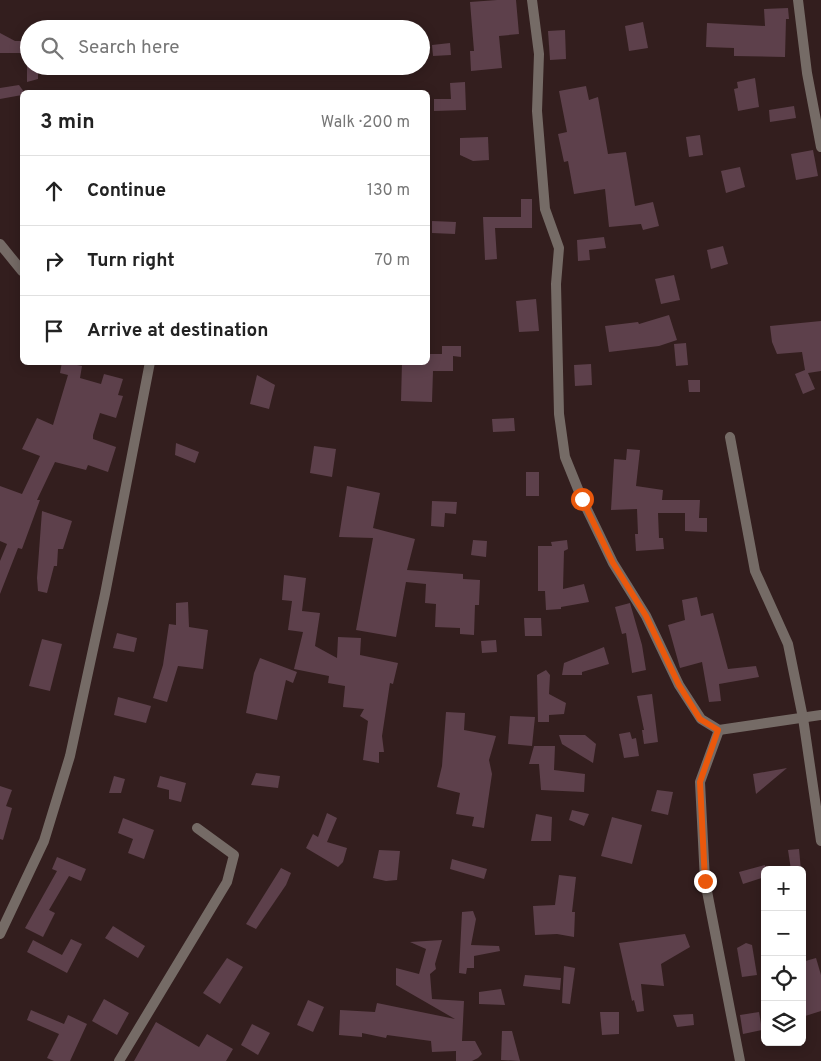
<!DOCTYPE html>
<meta charset="utf-8">
<style>
:root{--surface:#fff;--page:#f2f2f2;--text:#222;--muted:#767676;--line:#e0e0e0}
body{margin:0;font-family:Overpass,sans-serif;background:var(--page);color:var(--text)}
.controls{position:absolute;right:15px;bottom:15px;display:grid;overflow:hidden;border-radius:8px;box-shadow:0 2px 12px #0003}
.controls button{width:45px;height:45px;display:grid;place-items:center;padding:0;border:0;border-bottom:1px solid var(--line);background:var(--surface);color:var(--text);font:25px sans-serif}
.stop{position:absolute;width:15px;height:15px;margin:-11px;border:4px solid #ea580c;border-radius:50%;background:#fff}
.stop.end{background:#ea580c;border-color:#fff;box-shadow:0 1px 5px #0008}
.list{margin:0;padding:0;list-style:none}
h2{display:flex;justify-content:space-between;align-items:center;height:65px;margin:0;padding:0 20px;font-size:21px}
h2 small{font-size:16px;font-weight:400;color:var(--muted)}
.list li{display:grid;grid-template-columns:32px 1fr auto;gap:15px;align-items:center;box-sizing:border-box;height:70px;padding:0 20px;border-top:1px solid var(--line)}
.list b{display:block;font-size:19px;white-space:nowrap}
.list em{font-size:16px;font-style:normal;color:var(--muted)}
.icon{flex:none;width:28px;height:28px;fill:none;stroke:currentColor;stroke-width:2;stroke-linecap:round;stroke-linejoin:round}
.map{position:relative;flex:none;width:821px;height:1061px;overflow:hidden}
.search{position:absolute;background:var(--surface);box-shadow:0 2px 12px #0003;left:20px;top:20px;width:410px;height:55px;display:flex;align-items:center;gap:12px;box-sizing:border-box;padding:0 18px;border-radius:28px;color:var(--muted);font-size:19px}
.panel{position:absolute;background:var(--surface);box-shadow:0 2px 12px #0003;left:20px;top:90px;width:410px;height:275px;border-radius:8px}
.map>svg:first-child{display:block}
.building{fill:#5d404b}
.lines{fill:none;stroke-linecap:round;stroke-linejoin:round}
.minor{stroke:#756b66;stroke-width:10}
.route{stroke:#ea580c;stroke-width:6}
</style>
<div class="map">
<svg width="821" height="1061" viewBox="0 0 821 1061">
<rect width="100%" height="100%" fill="#331e1e"/>
<!-- building -->
<g class="building">
<path d="M497 0H516L519 34 499 36 502 68 471 71 470 51H474L470 2Z"/>
<path d="M788 8 789 19H786L785 57 734 56V48L706 47 707 23 765 26 764 9Z"/>
<path d="M643 22 648 48 629 51 625 26Z"/>
<path d="M565 30 566 59 550 60 548 31Z"/>
<path d="M0 33 15 41H29V53H0Z"/>
<path d="M450 43 451 55 433 56 432 45Z"/>
<path d="M27 66H38V79L27 82Z"/>
<path d="M755 78 759 107 738 111 734 89 738 88 737 82Z"/>
<path d="M465 82 466 110 434 111V99H451L450 83Z"/>
<path d="M19 85 24 92 22 95 0 99V88Z"/>
<path d="M586 86 589 100 598 97 608 154 626 152 635 206 653 202 659 226 643 230 641 224 609 227 605 189 574 194 568 161 564 162 558 134 567 132 559 91Z"/>
<path d="M794 106 796 118 770 122 769 110Z"/>
<path d="M700 135 703 155 689 157 686 137Z"/>
<path d="M488 137 489 160 473 161 460 155V138Z"/>
<path d="M813 150 818 176 796 180 791 154Z"/>
<path d="M740 167 745 187 726 193 721 171Z"/>
<path d="M521 199H532V228H495L497 259 485 260 483 217H521Z"/>
<path d="M432 221 456 222 455 234 432 233Z"/>
<path d="M604 237 606 248 589 250 590 260 578 261 577 240Z"/>
<path d="M723 246 728 264 711 269 707 250Z"/>
<path d="M674 275 680 300 661 304 655 279Z"/>
<path d="M536 299 539 331 519 332 516 301Z"/>
<path d="M669 315 677 340 659 346 609 352 605 326 638 322 639 324Z"/>
<path d="M821 321V371L808 373 815 389 803 394 795 374 805 370 802 352 777 354 772 342 770 326Z"/>
<path d="M686 343 688 365 676 366 674 344Z"/>
<path d="M442 346H461V357L453 356V371H433L432 402 401 401 402 362H428V354H442Z"/>
<path d="M62 362 82 366 80 378 101 384 104 374 123 379 118 395 123 396 116 418 100 413 93 435V439L116 447 108 472 88 465 86 470 55 462 37 500H40L22 549 18 548 0 594V561L7 544 0 541V486L22 494 40 456 22 449 37 418 53 425 68 375 60 373Z"/>
<path d="M591 364 592 385 575 386 574 365Z"/>
<path d="M257 375 275 385 269 409 250 404Z"/>
<path d="M688 380H700V392H689Z"/>
<path d="M514 418 515 431 493 432 492 419Z"/>
<path d="M176 443 199 452 195 463 175 455Z"/>
<path d="M314 446 336 449 332 477 310 473Z"/>
<path d="M627 449 640 450 636 486 663 490 662 500H700L699 518H707V532L685 531V513H658L659 538H663L664 549 636 551 635 534H638L637 509 611 510 614 459 626 460Z"/>
<rect x="526" y="472" width="13" height="24"/>
<path d="M347 486 380 493 373 528 415 539 407 570 463 574V579L480 580 479 605H475L474 635 460 634V628L435 627 436 604 425 603 426 584 406 582 396 637 356 630 373 538 339 537Z"/>
<path d="M432 501 457 502 456 514 445 513 444 527 431 526Z"/>
<path d="M42 511 72 521 63 549H58L57 566H54L47 593 38 591 37 578Z"/>
<path d="M473 540 487 541 486 557 471 555Z"/>
<path d="M567 540 568 549 564 551 563 589 584 584 589 602 561 607V609L546 610 545 591H538V546H552L551 542Z"/>
<path d="M284 575 306 578 302 611 320 613 315 646 337 658 338 637 361 638 360 655 398 663 393 684 390 683 382 736 384 752H379V763L363 760 368 721 360 716 364 709 343 707 345 686 328 683 329 676 294 669 303 632 288 630 292 601 282 600Z"/>
<path d="M697 597 701 616 713 613 728 669 756 666 759 677 719 684 721 701 709 702 702 662 680 668 668 625 685 620 682 600Z"/>
<path d="M188 602 189 627 208 630 203 669 178 666 167 702 153 698 163 665 169 624 176 625V603Z"/>
<path d="M630 603 642 645 646 670 632 673 626 633 622 634 615 607Z"/>
<path d="M524 618H541L542 636H525Z"/>
<path d="M117 633 137 638 134 652 113 648Z"/>
<path d="M42 639 62 644 50 691 29 686Z"/>
<path d="M496 640 497 652 482 653 481 641Z"/>
<path d="M604 647 609 664 582 672V675H562L564 663Z"/>
<path d="M260 658 297 672 293 683 286 680 277 720 246 713 254 673Z"/>
<path d="M546 670 550 675 549 694 566 703 564 714 549 715V722H538L537 675Z"/>
<path d="M652 694 658 742 644 744 642 730H644L637 696Z"/>
<path d="M118 697 151 706 146 723 114 715Z"/>
<path d="M446 712 465 713 464 730 496 736 489 760 492 774 484 828 472 826 474 817 456 814 460 793 437 787 442 766Z"/>
<path d="M510 716 535 717 532 746 508 744Z"/>
<path d="M630 732 632 739 636 738 639 756 624 758 619 734Z"/>
<path d="M559 735H585L596 744 593 763 562 744Z"/>
<path d="M534 746H555L554 770 585 774 584 792 541 790 539 764H529Z"/>
<path d="M787 768 756 794 753 774Z"/>
<path d="M256 773 280 776 278 788 251 785Z"/>
<path d="M114 776 125 779 121 793H109Z"/>
<path d="M160 776 186 783 181 802 169 799V790L157 787Z"/>
<path d="M0 786 12 790 6 806 12 808 3 840 0 839Z"/>
<path d="M657 790 673 792 668 815 651 811Z"/>
<path d="M572 810 589 814 584 826 569 820Z"/>
<path d="M327 813 337 818 327 842 347 848 343 862 338 867 306 848 313 834 318 837Z"/>
<path d="M536 814 552 817 551 841H531Z"/>
<path d="M612 817 642 825 632 864 601 856Z"/>
<path d="M123 818 154 830 144 859 128 853 133 839 118 833Z"/>
<path d="M799 849 801 870H791L788 850Z"/>
<path d="M379 850 400 851 397 880 386 881 373 878Z"/>
<path d="M57 857 86 869 81 881 69 876 49 910 55 913 43 937 25 928 57 871 52 869Z"/>
<path d="M452 859 487 869 484 879 450 869Z"/>
<path d="M765 865V877L743 884 739 872Z"/>
<path d="M281 868 291 873 286 885 256 929 246 924Z"/>
<path d="M559 875 576 877 572 912H575L574 937 557 934 535 935 533 906 555 905Z"/>
<path d="M473 911 476 919 471 945 499 946 500 951 474 956V968H467L466 974 459 973 462 912Z"/>
<path d="M113 926 145 946 138 958 105 938Z"/>
<path d="M685 934 690 947 661 964 664 986 641 984 644 1011 637 1012 634 1000 632 1001 619 943Z"/>
<path d="M71 939 82 944 67 973 27 952 33 940 62 955Z"/>
<path d="M442 940 435 964 436 969 430 974 432 999 464 1001 462 1041H475L482 1054 478 1058 472 1061H456V1051L432 1052 431 1041 387 1035 386 1038 362 1033V1037L339 1035 340 1010 375 1012 377 1003 455 1019 396 985V968L419 974 426 949 410 942Z"/>
<path d="M746 943 752 945 757 975 742 977 737 948Z"/>
<path d="M227 958 243 967 220 1004 203 993Z"/>
<path d="M816 958 821 975V1011L802 1017V962Z"/>
<path d="M564 966 575 968 570 1004 562 1003Z"/>
<path d="M525 975 561 978 560 990 523 986Z"/>
<path d="M501 989 505 1005 479 1004V992Z"/>
<path d="M104 999 129 1013 117 1035 92 1021Z"/>
<path d="M308 1000 324 1007 313 1032 297 1025Z"/>
<path d="M31 1010 64 1024 68 1015 87 1024 70 1061H54L47 1058 59 1034 27 1020Z"/>
<path d="M600 1012H619V1034L602 1035Z"/>
<path d="M759 1012 762 1030 743 1034 740 1015Z"/>
<path d="M693 1014 694 1025 677 1027 673 1015Z"/>
<path d="M156 1022 199 1047 207 1034 233 1049 226 1061H134Z"/>
<path d="M252 1024 270 1033 258 1055 241 1045Z"/>
<path d="M502 1031H512L520 1061 501 1060Z"/>
</g>
<g class="lines">
<!-- minor -->
<g class="minor">
<path d="M532 0 539 54 537 111 545 209 559 248 556 284 559 414 565 457 582 499 613 563 646 616 679 685 701 719 719 730 821 715"/>
<path d="M798 0 807 73 821 147"/>
<path d="M0 244 22 271"/>
<path d="M730 437 755 571 788 644 803 718 821 841"/>
<path d="M719 730 700 782 705 881 740 1061"/>
<path d="M0 934 44 841 70 756 105 594 150 362"/>
<path d="M119 1061 227 882 234 855 197 828"/>
</g>
</g>
<g class="lines">
<!-- route -->
<path class="route" d="M582 499 613 563 646 616 679 685 700 719 718 730 700 782 705 881"/>
</g>
</svg>
<div class="controls">
<button>+</button>
<button>−</button>
<button><svg class="icon" aria-label="locate" viewBox="0 0 24 24"><circle cx="12" cy="12" r="6"/><path d="M12 2v4M12 18v4M2 12h4M18 12h4"/></svg></button>
<button><svg class="icon" aria-label="layers" viewBox="0 0 24 24"><path d="M12 4l9 5-9 5-9-5zM3 14l9 5 9-5"/></svg></button>
</div>
<div class="stop" style="left:582px;top:499px"></div>
<div class="stop end" style="left:705px;top:881px"></div>
<div class="search"><svg class="icon" aria-label="search" viewBox="0 0 24 24"><circle cx="10" cy="10" r="6"/><path d="M15 15l6 6"/></svg>Search here</div>
<section class="panel">
<h2>3 min<small>Walk · 200 m</small></h2>
<ul class="list">
<li><svg class="icon" aria-label="ahead" viewBox="0 0 24 24"><path d="M12 20V5M6 11l6-6 6 6"/></svg><div><b>Continue</b></div><em>130 m</em></li>
<li><svg class="icon" aria-label="right" viewBox="0 0 24 24"><path d="M7 20v-9h11M14 6l5 5-5 5"/></svg><div><b>Turn right</b></div><em>70 m</em></li>
<li><svg class="icon" aria-label="arrive" viewBox="0 0 24 24"><path d="M6 21V4h12l-3 4 3 4H6"/></svg><div><b>Arrive at destination</b></div></li>
</ul>
</section>
</div>
